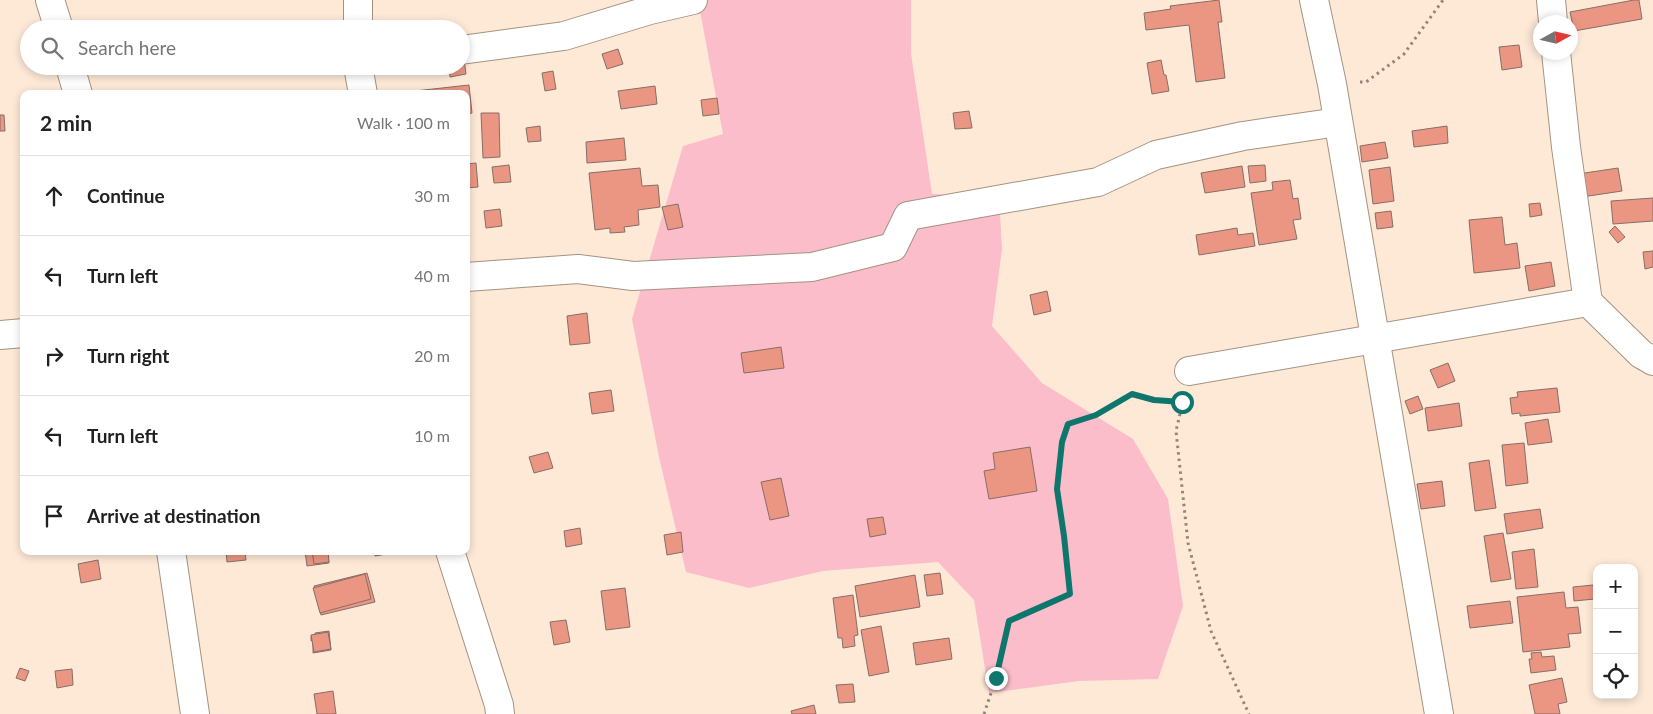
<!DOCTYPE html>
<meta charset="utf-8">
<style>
:root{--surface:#fff;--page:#f6f6f6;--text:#202124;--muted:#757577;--line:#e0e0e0}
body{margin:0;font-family:Lato,sans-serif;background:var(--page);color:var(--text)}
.controls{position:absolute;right:15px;bottom:15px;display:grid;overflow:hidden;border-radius:10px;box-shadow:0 2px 8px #0003}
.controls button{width:45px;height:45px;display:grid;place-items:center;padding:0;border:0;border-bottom:1px solid var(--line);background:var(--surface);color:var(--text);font:25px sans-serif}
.compass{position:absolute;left:1533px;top:15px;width:45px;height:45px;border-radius:50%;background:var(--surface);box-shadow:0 2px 8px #0003;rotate:82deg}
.stop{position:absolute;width:15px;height:15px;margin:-11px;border:4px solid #0f766e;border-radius:50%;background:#fff}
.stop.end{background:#0f766e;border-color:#fff;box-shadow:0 1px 5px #0008}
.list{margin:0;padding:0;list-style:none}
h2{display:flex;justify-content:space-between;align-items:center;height:65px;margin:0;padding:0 20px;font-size:21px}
h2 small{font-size:16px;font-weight:400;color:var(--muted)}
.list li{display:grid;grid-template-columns:32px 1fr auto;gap:15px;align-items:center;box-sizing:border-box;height:80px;padding:0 20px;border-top:1px solid var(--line)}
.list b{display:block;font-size:19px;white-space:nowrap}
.list em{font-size:16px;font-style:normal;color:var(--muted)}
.icon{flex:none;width:28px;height:28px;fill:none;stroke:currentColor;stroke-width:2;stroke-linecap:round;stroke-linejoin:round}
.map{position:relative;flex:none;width:1653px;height:714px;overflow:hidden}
.search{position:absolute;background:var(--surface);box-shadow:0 2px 8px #0003;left:20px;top:20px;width:450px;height:55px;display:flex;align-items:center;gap:12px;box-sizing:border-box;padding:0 18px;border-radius:28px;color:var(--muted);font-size:19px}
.panel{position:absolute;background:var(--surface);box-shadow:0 2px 8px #0003;left:20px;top:90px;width:450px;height:465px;border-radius:10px}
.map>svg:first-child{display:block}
.green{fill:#fabdc9}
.building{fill:#eb9682;stroke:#866e68}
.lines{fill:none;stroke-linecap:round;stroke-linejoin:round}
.minor-casing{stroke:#a59282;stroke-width:30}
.path{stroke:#938578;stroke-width:3;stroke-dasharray:2.5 4;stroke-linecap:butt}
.minor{stroke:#fff;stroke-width:28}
.route{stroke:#0f766e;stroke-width:6}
</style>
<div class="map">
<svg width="1653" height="714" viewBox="0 0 1653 714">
<rect width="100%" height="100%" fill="#fee9d7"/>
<!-- green -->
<path class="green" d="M698 0H911V54L932 194 999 197 1002 249 992 326 1042 383 1133 439 1168 499 1183 606 1158 679 1079 681 989 693 974 600 938 562 823 571 749 588 686 572 659 457 632 319 683 146 723 134Z"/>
<!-- building -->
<g class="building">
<path d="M1219 0 1222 22H1218L1225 78 1196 82 1189 25 1146 30 1144 13 1171 9 1170 6Z"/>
<path d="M1634 0H1639L1642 19 1574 31 1570 12Z"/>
<path d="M1519 45 1522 67 1502 70 1499 47Z"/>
<path d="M618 49 623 64 607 69 602 54Z"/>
<path d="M461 59H464L466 74 450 77 449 66H461Z"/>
<path d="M1161 60 1164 75H1166L1169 91 1152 94 1147 63Z"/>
<path d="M553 71 556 89 545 91 542 73Z"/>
<path d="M469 85 472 113 466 114V94H415V91Z"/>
<path d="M655 86 657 104 621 109 618 91Z"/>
<path d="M717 98 719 114 703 116 701 100Z"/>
<path d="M969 111 972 128 955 129 953 113Z"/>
<path d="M481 113H499L500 157 483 158Z"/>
<path d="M0 115H4L5 131H0Z"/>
<path d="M540 126 541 141 528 142 526 128Z"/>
<path d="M1447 126 1448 143 1414 147 1412 131Z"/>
<path d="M624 138 626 160 587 163 586 142Z"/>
<path d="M1385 142 1388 158 1362 162 1360 146Z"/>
<path d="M476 163 478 187 466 188V164Z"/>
<path d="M509 165 511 182 494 183 492 167Z"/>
<path d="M1265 165 1266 181 1250 183 1248 166Z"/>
<path d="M1242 166 1245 187 1205 193 1201 173Z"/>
<path d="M1390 167 1394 201 1373 204 1369 170Z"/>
<path d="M640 168 642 186 658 185 660 207 638 210 639 225 624 227 625 232 610 233V228L595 230 589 173Z"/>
<path d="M1618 168 1622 191 1582 197 1578 174Z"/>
<path d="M1290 180 1293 199 1298 198 1301 219 1293 220 1297 239 1259 245 1251 193 1273 190 1272 182Z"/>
<path d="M1653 198V221L1613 224 1611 201Z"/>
<path d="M1540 203 1542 215 1530 217 1529 204Z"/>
<path d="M678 204 683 227 668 230 662 207Z"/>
<path d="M500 209 502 226 486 228 484 211Z"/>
<path d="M1391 211 1393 227 1377 229 1375 213Z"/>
<path d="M1502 217 1505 245 1517 243 1520 268 1474 273 1469 220Z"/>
<path d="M1615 226 1625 237 1618 243 1609 232Z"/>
<path d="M1237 228 1238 235 1253 233 1255 246 1199 255 1196 235Z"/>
<path d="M1653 251V267L1645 269 1643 252Z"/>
<path d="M1551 262 1555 286 1529 291 1525 266Z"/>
<path d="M1047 291 1051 311 1034 315 1030 295Z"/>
<path d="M587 313 590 343 570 345 567 316Z"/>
<path d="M781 347 784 368 744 373 741 353Z"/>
<path d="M1448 363 1455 381 1438 388 1430 370Z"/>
<path d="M1557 388 1560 412 1520 416V413L1512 414 1510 398 1518 397 1517 392Z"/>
<path d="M611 390 614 411 592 414 589 393Z"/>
<path d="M1418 396 1423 409 1410 414 1405 401Z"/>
<path d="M1459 403 1462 426 1428 431 1425 408Z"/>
<path d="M1548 419 1552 442 1528 445 1525 423Z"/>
<path d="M1524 443 1528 483 1506 486 1502 445Z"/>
<path d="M1030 447 1037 491 989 499 984 471 995 469 993 453Z"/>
<path d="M548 452 553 468 534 473 529 457Z"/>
<path d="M1489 460 1496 508 1475 511 1469 463Z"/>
<path d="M781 478 789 516 770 520 761 482Z"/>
<path d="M1442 481 1445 506 1421 509 1417 484Z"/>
<path d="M1540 509 1543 528 1507 534 1504 514Z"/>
<path d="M883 517 886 534 870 537 867 519Z"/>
<path d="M580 528 582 544 566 547 564 531Z"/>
<path d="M681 532 683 552 667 555 664 535Z"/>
<path d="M1503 533 1511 579 1491 582 1484 536Z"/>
<path d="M1534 549 1538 587 1516 589 1512 552Z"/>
<path d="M226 551H245L246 560 227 562Z"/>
<path d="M305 551H327L329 563 307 566Z"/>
<path d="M312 551H328L329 562 314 564Z"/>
<path d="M374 551H392V553L375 556Z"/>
<path d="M98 560 101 579 81 583 78 564Z"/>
<path d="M367 573 375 602 321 615 314 586Z"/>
<path d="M940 573 943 594 927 596 924 575Z"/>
<path d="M365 574 371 599 320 613 313 588Z"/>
<path d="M915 575 920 607 860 617 855 586Z"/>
<path d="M1593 585 1595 599 1574 601 1573 587Z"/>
<path d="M625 588 630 627 606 630 601 591Z"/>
<path d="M1564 592 1566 608 1578 607 1581 633 1568 634 1570 647 1523 652 1517 597Z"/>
<path d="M853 595 858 635 854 636 855 646 843 648 842 638H838L833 598Z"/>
<path d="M1510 601 1513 623 1470 628 1467 606Z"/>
<path d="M566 620 570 642 554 645 550 622Z"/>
<path d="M881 626 889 672 869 676 861 630Z"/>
<path d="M329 631 331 650 313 653V640L311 641V636H315V633Z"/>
<path d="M328 632 331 649 314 652 311 635Z"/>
<path d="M949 638 952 659 916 665 913 643Z"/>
<path d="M1541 652 1542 657 1554 656 1556 670 1531 673 1529 659H1532L1531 653Z"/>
<path d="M20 668 29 671 25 681 16 678Z"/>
<path d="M72 669 73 685 57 688 55 671Z"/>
<path d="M1562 678 1567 702 1558 704 1560 714H1535L1529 685Z"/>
<path d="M853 684 855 702 839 703 836 685Z"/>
<path d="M333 691 336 714H317L314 694Z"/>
<path d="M814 705 816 714H792L791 711Z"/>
</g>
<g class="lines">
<defs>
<g id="minor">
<path d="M50 0 59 29"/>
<path d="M358 0V29"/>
<path d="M1314 0 1332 84 1439 714"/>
<path d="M1551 0 1553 22"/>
<path d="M461 50 564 36 650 10 693 0"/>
<path d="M1556 52 1566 147 1588 302 1641 354 1653 361"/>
<path d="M70 66 78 94"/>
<path d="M358 66 363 94"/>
<path d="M466 277 578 269 633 276 812 267 893 247 908 216 1098 182 1156 155 1243 136 1338 122"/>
<path d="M0 335 24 333"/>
<path d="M1189 371 1588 302"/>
<path d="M171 551 195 714"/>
<path d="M450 551 499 705 500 714"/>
</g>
</defs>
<!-- minor casing -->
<use href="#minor" class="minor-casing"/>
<!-- path -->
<g class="path">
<path d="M1360 82H1366L1404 54 1443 0"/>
<path d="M1183 401 1176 431 1188 543 1211 631 1249 714"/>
<path d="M984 714 996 678 1009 621 1070 594 1064 536 1057 489 1062 442 1068 424 1096 415 1132 394 1154 400 1182 402"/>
</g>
<!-- minor -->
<use href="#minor" class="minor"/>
</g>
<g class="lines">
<!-- route -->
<path class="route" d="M996 678 1009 621 1070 594 1064 536 1057 489 1062 442 1068 424 1096 415 1132 394 1154 400 1182 402"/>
</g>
</svg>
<div class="controls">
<button>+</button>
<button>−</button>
<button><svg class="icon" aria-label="locate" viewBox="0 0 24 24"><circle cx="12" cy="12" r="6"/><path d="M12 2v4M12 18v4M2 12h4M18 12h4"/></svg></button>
</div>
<svg class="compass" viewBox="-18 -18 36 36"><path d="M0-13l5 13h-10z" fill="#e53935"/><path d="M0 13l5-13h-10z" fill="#757577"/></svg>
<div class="stop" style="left:1182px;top:402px"></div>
<div class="stop end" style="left:996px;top:678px"></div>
<div class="search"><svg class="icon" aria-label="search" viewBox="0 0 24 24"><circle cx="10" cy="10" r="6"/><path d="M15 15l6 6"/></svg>Search here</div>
<section class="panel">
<h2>2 min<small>Walk · 100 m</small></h2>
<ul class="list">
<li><svg class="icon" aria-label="ahead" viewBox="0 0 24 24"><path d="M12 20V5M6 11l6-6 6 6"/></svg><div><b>Continue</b></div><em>30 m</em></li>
<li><svg class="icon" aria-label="left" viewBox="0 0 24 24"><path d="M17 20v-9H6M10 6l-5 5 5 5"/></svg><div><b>Turn left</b></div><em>40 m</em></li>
<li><svg class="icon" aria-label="right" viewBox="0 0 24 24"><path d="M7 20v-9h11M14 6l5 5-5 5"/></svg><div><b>Turn right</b></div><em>20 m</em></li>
<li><svg class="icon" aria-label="left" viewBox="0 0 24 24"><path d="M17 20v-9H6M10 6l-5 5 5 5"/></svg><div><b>Turn left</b></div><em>10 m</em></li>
<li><svg class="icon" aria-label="arrive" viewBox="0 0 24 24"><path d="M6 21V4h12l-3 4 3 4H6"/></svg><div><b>Arrive at destination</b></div></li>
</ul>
</section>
</div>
